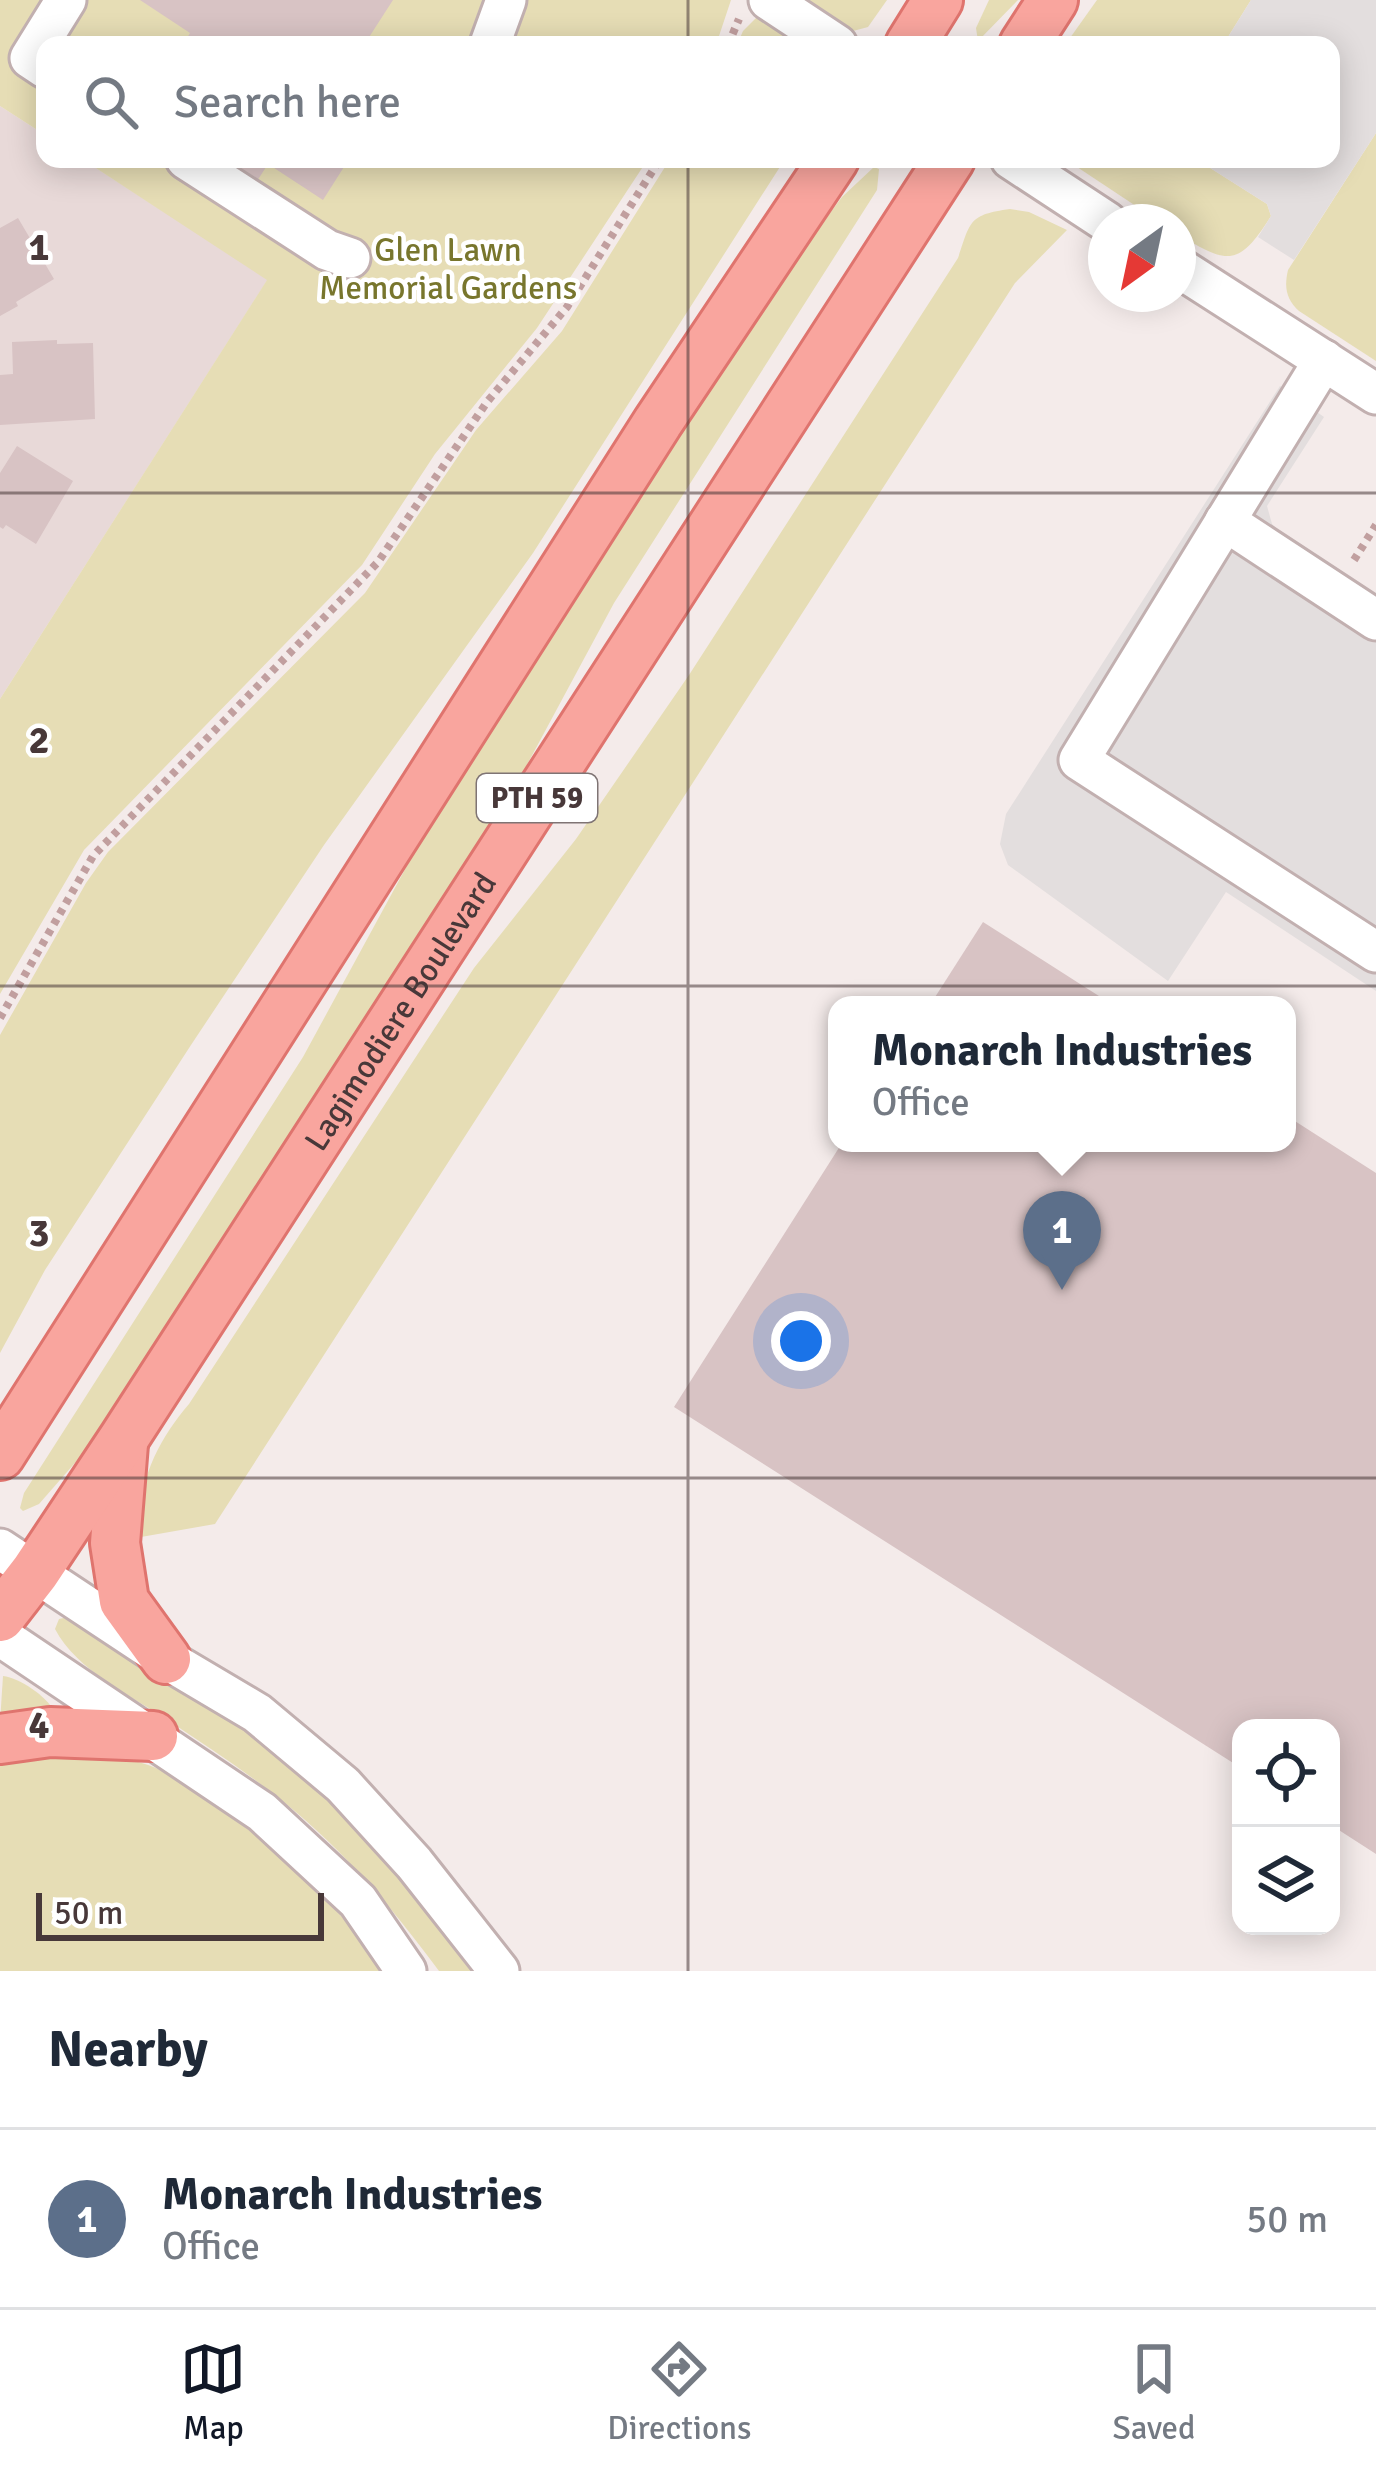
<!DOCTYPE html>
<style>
:root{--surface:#fff;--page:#f6f6f7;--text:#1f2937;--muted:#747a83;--line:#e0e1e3;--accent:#111827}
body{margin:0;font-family:Signika,sans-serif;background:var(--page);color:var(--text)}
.controls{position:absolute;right:36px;bottom:36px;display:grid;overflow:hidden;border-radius:24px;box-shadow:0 6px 30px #0003}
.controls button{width:108px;height:108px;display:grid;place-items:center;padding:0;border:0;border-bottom:3px solid var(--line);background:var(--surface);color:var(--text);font:60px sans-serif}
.compass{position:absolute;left:1088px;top:204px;width:108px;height:108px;border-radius:50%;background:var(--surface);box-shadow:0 6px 30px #0003;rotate:213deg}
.scale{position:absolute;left:36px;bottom:30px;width:288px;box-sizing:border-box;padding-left:12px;border:6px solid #483839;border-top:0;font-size:33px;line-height:42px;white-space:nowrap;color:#483839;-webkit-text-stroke:9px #fff;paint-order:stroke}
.you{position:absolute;left:801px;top:1341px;width:42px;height:42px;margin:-30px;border:9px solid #fff;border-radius:50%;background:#1a73e8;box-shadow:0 0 0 18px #1a73e833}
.badge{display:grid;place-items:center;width:78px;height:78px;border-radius:50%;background:var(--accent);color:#fff;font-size:39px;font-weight:700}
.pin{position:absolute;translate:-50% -99px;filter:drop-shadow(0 3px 6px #0008)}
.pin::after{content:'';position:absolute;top:63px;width:42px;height:36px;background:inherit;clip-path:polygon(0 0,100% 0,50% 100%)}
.popup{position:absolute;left:828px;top:996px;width:468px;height:156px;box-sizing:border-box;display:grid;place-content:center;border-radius:24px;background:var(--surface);filter:drop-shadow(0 3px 9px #0005);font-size:39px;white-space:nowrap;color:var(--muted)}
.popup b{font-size:45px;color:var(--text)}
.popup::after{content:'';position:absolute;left:50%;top:100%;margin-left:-24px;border:24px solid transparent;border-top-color:var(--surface)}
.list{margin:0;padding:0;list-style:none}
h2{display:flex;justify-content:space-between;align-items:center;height:156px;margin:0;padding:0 48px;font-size:51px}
h2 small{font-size:39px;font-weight:400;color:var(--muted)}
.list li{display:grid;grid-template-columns:78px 1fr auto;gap:36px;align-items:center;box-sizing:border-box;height:180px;padding:0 48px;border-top:3px solid var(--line)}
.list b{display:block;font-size:45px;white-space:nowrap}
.list p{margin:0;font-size:39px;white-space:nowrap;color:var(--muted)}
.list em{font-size:39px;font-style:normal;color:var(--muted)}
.icon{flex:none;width:66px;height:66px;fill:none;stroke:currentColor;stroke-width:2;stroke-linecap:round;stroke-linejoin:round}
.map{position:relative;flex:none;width:1376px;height:1971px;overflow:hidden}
.search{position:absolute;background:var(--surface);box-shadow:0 6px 30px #0003;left:36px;right:36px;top:36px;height:132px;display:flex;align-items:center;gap:30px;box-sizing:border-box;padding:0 42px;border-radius:24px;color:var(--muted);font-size:45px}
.sheet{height:336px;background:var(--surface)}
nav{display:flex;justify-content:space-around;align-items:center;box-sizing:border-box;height:168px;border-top:3px solid var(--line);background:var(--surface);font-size:33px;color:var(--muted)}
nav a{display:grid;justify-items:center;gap:6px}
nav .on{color:var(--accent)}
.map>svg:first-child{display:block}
.residential{fill:#e8d9d8}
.green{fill:#e6ddb5}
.parking{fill:#e3dede}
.building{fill:#d8c3c4}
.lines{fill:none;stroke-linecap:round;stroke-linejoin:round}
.minor-casing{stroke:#c2b0b0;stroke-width:45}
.major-casing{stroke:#df746e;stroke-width:54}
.path{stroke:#c19f9f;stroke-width:8;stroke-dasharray:6 6;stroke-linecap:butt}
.minor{stroke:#fff;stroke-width:39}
.major{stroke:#f9a59e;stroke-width:48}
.grid{fill:none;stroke:#483839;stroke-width:3;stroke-opacity:0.55}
.labels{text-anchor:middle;stroke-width:9;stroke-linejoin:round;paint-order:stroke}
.shield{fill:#fff;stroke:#7f7474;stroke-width:3}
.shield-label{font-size:30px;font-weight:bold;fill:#483839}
.park-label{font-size:33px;fill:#78762d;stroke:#fff}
.street-label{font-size:33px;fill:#483839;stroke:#fff}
.grid-label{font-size:39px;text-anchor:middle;font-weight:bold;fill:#483839;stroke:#fff;stroke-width:9;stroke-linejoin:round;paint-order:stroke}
</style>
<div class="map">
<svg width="1376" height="1971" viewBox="0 0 1376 1971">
<rect width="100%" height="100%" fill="#f4ebea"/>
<!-- residential -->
<path class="residential" d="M0 106 45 135V159H82L268 279 0 699Z"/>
<!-- green -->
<g class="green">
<path d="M0 0H731L716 45H45V135L0 106Z"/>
<path d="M796 0H887L868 27 853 31Z"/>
<path d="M989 0H1018L978 41 976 28Z"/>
<path d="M1097 0H1251L1223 45H1065Z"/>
<path d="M758 16 806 45H737L743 31Z"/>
<path d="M1376 133V361L1299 311C1286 299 1284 287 1288 270Z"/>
<path d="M82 159H648L537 328 435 454 362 565 84 850 0 994V699L267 280Z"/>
<path d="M670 159H785L533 553 324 845 191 1045 45 1270 0 1353V1035L86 883 108 852 365 593 476 430 562 331Z"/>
<path d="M1065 159H1196L1267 204 1271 216C1239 267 1228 265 1178 234V222H1160Z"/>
<path d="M874 167 879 169 877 190 614 603 508 800 95 1440 39 1504 23 1511 20 1508 24 1493 303 1057 446 794 800 253 842 197Z"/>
<path d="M1010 209 1029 212 1067 230 1015 283 215 1524 141 1537C134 1487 158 1440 189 1404L474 968 576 839 689 675 958 258C971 221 968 215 1010 209Z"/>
<path d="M68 1617C168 1678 281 1741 363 1827 405 1872 441 1923 480 1971H439C397 1914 351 1859 297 1813 257 1779 213 1750 169 1721 132 1696 77 1671 55 1629L59 1619Z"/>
<path d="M3 1676C20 1678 46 1696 54 1711L0 1722Z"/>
<path d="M37 1749C76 1753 119 1753 156 1768 220 1796 350 1910 383 1971H0V1763Z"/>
</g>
<!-- parking -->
<g class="parking">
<path d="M1251 0H1376V133L1294 260 1258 237 1271 216 1267 204 1196 159H1331V45H1223Z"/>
<path d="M1280 386 1324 417 1267 506 1272 524 1286 538 1376 597V991L1226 892 1168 981 1008 865 1000 844 1006 814Z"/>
</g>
<!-- building -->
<g class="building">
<path d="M140 0H393L364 45H183L190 33Z"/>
<path d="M199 159H349L323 200 268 164 250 192Z"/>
<path d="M18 218 54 279 16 302 18 306 0 316V228Z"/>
<path d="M57 340V344L93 343 95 419 0 425V375L13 374 12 342Z"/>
<path d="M17 446 73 481 36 544 6 525 3 529 0 527V473Z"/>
<path d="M983 922 1113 1005H930Z"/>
<path d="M1287 1116 1376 1173V1854L1331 1825V1728H1241V1768L674 1407 842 1143H1287Z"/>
</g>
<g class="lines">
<defs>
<g id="minor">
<path d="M769 0 837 45"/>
<path d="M490 44 506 0"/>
<path d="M45 68 30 58 66 0"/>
<path d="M186 159 327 250 350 258"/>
<path d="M1011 159 1107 222"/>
<path d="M1178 267 1376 394"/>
<path d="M1324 360 1079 760 1376 952"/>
<path d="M1225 521 1376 620"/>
<path d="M0 1549 166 1659 257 1713 343 1785 414 1863 499 1971"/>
<path d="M0 1636 262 1812 358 1901 406 1971"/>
</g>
<g id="major">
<path d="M910 45 938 0"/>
<path d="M1024 45 1053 0"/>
<path d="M123 1444 115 1543 124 1601 166 1659"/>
<path d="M0 1455 658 422 834 159"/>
<path id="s1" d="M0 1617 35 1572 124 1438 950 159"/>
<path d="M0 1739 50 1732 153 1736"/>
</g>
</defs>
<!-- minor casing -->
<use href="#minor" class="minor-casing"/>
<!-- major casing -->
<use href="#major" class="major-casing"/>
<!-- path -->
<g class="path">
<path d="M728 45 739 19"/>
<path d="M1354 560 1376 525"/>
<path d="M0 1018 93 856 378 562 487 402 567 307 660 159"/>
</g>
<!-- minor -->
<use href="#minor" class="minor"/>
<!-- major -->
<use href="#major" class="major"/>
</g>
<!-- grid -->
<path class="grid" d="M688 0V45M688 159V1971M0 493H1376M0 986H1376M0 1478H1376"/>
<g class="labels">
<!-- shield labels -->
<rect class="shield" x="477" y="774" width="120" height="48" rx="9"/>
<g class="shield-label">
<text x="537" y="808">PTH 59</text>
</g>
<!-- park labels -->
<g class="park-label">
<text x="448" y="261">Glen Lawn<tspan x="448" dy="38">Memorial Gardens</tspan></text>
</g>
<!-- street labels -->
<g class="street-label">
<text dy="12" stroke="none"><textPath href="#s1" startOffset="726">Lagimodiere Boulevard</textPath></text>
</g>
</g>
<g class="grid-label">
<text x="39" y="260">1</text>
<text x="39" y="753">2</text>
<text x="39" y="1246">3</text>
<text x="39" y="1738">4</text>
</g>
</svg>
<div class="controls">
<button><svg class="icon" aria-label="locate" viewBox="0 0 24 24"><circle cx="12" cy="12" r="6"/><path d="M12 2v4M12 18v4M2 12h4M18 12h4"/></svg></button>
<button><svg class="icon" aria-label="layers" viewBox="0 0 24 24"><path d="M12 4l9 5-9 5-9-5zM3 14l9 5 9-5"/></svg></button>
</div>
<svg class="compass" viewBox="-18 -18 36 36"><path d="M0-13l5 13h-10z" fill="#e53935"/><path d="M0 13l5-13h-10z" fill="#747a83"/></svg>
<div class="scale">50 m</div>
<div class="you"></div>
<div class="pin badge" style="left:1062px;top:1290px;background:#5c6f8a">1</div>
<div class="popup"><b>Monarch Industries</b>Office</div>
<div class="search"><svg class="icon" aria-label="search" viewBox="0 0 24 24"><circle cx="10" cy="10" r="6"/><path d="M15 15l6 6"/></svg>Search here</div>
</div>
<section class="sheet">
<h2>Nearby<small></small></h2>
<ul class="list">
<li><span class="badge" style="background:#5c6f8a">1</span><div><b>Monarch Industries</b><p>Office</p></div><em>50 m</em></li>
</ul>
</section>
<nav>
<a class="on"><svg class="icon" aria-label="map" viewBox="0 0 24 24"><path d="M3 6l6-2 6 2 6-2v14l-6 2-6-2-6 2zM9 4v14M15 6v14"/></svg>Map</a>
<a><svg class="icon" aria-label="directions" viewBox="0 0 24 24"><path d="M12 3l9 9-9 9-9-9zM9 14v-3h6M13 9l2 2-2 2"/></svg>Directions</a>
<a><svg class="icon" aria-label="saved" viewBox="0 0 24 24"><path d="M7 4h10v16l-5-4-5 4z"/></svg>Saved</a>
</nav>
